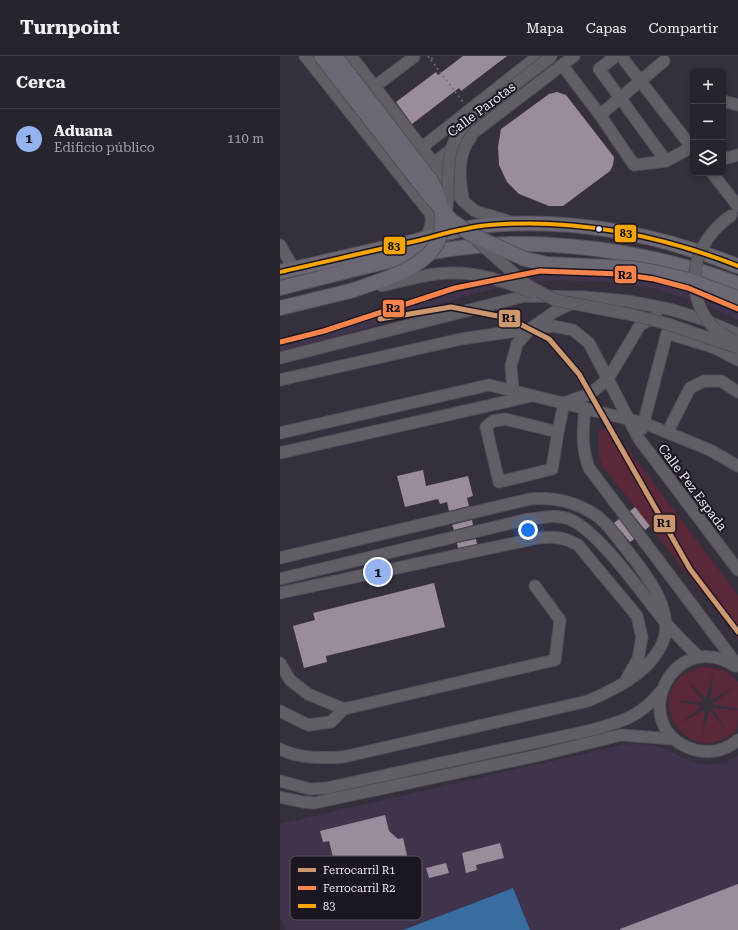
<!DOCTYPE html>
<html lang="es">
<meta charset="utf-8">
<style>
:root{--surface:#28242d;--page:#302c35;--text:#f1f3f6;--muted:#a5a4aa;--line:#444149;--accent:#95b2f1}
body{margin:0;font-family:"Roboto Serif",serif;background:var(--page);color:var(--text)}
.controls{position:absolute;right:12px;top:12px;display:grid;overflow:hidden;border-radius:8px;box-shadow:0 2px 6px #0003}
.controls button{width:36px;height:36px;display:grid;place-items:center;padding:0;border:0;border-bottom:1px solid var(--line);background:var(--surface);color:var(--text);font:20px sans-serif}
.you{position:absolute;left:248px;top:474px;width:14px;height:14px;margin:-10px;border:3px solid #fff;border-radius:50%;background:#1a73e8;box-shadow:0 0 0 6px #1a73e833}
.badge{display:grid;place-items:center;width:26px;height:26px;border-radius:50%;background:var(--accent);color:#111;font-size:13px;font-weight:700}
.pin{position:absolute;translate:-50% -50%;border:2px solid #fff;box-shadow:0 1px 4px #0006}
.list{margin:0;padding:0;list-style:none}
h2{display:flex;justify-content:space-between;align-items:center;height:52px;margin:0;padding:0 16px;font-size:17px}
h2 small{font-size:13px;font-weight:400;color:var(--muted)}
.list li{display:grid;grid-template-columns:26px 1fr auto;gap:12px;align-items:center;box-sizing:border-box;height:60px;padding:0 16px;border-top:1px solid var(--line)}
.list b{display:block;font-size:15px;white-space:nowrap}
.list p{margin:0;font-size:13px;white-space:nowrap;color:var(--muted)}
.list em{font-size:13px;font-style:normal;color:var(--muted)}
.icon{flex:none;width:22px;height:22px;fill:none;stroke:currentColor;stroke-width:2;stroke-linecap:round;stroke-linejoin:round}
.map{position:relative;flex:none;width:458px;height:874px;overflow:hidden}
header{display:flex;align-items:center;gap:24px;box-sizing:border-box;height:56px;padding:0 20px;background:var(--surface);border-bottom:1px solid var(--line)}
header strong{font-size:19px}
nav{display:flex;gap:22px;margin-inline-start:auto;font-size:14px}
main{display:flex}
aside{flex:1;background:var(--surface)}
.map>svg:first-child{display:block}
.built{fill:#40334c}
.green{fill:#5a2839}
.water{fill:#396da2}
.building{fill:#9a8c9a}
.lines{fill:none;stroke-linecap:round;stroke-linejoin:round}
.minor-casing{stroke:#544f59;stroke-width:13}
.major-casing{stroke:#544f59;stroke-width:16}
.path{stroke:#716c75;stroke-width:1.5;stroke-dasharray:2 3;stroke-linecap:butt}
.minor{stroke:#625e66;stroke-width:11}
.major{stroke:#6c6873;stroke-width:14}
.minor-bridge-casing{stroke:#544f59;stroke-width:13;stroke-linecap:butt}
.major-bridge-casing{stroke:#544f59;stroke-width:16;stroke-linecap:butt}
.minor-bridge{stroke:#625e66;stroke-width:11}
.major-bridge{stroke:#6c6873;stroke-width:14}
.bus-1-casing{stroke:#1b1620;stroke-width:7}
.bus-1{stroke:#f7a600;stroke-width:4}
.rail-1-casing{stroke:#1b1620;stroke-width:8}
.rail-2-casing{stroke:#1b1620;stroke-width:8}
.rail-1{stroke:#cd976f;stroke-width:5}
.rail-2{stroke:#f8844c;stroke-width:5}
.bus-dot{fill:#efe8f6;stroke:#1b1620;stroke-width:1.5}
.labels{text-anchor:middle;stroke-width:4;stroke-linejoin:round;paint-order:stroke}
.street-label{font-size:13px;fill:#efe8f6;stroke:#1b1620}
.key{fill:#1b1620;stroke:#5b5560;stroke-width:1}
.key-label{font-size:11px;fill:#efe8f6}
.line-badge{stroke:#1b1620;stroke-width:1.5}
.pale-badge-label{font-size:11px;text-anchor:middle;font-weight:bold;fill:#111}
</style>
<header>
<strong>Turnpoint</strong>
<nav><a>Mapa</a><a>Capas</a><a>Compartir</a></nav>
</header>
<main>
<aside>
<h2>Cerca<small></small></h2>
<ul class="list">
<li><span class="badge">1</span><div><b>Aduana</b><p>Edificio público</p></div><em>110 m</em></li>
</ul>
</aside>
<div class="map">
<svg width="458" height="874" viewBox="0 0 458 874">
<rect width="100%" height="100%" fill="#36303c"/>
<!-- built -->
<g class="built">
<path d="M281 210 332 212 400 226 458 249V264L431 251 375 233 329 226 272 224 226 230 182 241 55 282 0 295V283L46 272 173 230 243 214Z"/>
<path d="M356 688 371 689 384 693 413 706 428 709 446 707 458 699V874H250L233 832 123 874H6L0 861V768L342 689Z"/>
</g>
<!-- green -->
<g class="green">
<path d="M319 373 335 376 458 539V583L322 409 319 398Z"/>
<path d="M422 611C437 611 448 614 458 626V653L433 648 456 630 431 644 433 615 426 643 406 622 423 646 393 644 422 650 399 668 425 653 422 682 429 654 448 676 432 652 458 654 457 673C407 722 352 629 422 611Z"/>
</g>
<!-- water -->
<path class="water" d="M233 832 250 874H123Z"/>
<!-- building -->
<g class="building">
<path d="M183 0H227L181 35 179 32 132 68 116 46 156 16 158 19Z"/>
<path d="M277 36 286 39 334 101 333 109 330 115 283 150H269L239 138 227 126 219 109 218 91 221 73 269 38Z"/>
<path d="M143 414 146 430 188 420 193 440 187 442 189 450 169 455 167 446 160 448 158 443 125 451 117 420Z"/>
<path d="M355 451 370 470 365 474 350 455Z"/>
<path d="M339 463 354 483 350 486 334 467Z"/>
<path d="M192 464 193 469 174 474 172 469Z"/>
<path d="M196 483 197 488 178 492 177 487Z"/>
<path d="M154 527 165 571 46 600 47 606 24 612 13 570 35 564 33 557Z"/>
<path d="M105 759 109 775 118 783 123 782 132 821 18 848 15 835 47 828 42 803 53 801 49 785 43 786 40 775Z"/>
<path d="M220 787 224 802 196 809 197 814 186 817 182 797Z"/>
<path d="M166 807 169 817 149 822 146 812Z"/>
<path d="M458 828V874H340V873Z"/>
</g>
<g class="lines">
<defs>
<g id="minor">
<path d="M25 0 150 157C153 167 150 174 144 183"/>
<path d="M71 0 183 145 195 155 228 165"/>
<path d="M336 0 319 13 386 105"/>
<path d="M341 0 413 93"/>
<path d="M282 9 320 59 384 5"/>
<path d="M94 31 134 1"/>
<path d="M443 45 458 49"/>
<path d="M320 59 354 109 386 105 412 91"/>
<path d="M136 96 258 0"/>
<path d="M443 103 458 99"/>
<path d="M147 112 294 0"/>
<path d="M432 117 458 150"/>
<path d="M183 143C179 121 177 99 191 81"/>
<path d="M0 189 14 213"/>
<path d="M0 302 245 240 304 241 347 245 389 253 422 263 458 278"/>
<path d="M0 324 181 283 250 273 274 256 296 245"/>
<path d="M233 334 231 310 237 288 250 273 273 270 293 274 309 287 359 383 458 514"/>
<path d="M305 352C303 374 301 391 309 412L458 610"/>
<path d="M225 363 278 376 272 413 219 426 206 371 213 365Z"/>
<path d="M362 373 387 277 435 292 458 304"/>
<path d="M388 375 410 332 424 325H441L458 336"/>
<path d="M278 376 284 347 310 338 328 323 360 269 376 260"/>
<path d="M0 377 209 329 364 367 430 394 458 410"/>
<path d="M0 397 251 340"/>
<path d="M0 502 250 443C273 441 294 445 314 458 326 465 334 478 343 489 363 515 400 556 380 592 365 619 335 633 308 645L63 701C41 702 20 703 0 693"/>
<path d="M0 523 244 464C258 462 275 458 289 463 319 475 363 539 385 566 395 578 407 589 419 601"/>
<path d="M0 537 258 482C273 480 284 481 298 489L357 560 362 581 358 603 347 622"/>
<path d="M0 607 10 624 28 638 64 653"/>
<path d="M455 610C392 569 344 673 415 694 431 698 446 694 458 684"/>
<path d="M0 655 28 669 51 666 64 653 275 604 280 564 255 530"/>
<path d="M0 725 30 733 47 732 312 674C344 665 360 661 382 634"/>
<path d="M0 741 23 746 34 747 260 699 341 679 394 683"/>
</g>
<g id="major">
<path d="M0 216C45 206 90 195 136 185 160 179 184 171 210 169 294 162 380 179 458 210"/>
<path d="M0 232C59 218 118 200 178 192 268 180 373 196 458 228"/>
<path d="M0 252 70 235"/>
</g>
</defs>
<!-- minor casing -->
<use href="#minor" class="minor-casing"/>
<!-- major casing -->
<use href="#major" class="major-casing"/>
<!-- path -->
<g class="path">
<path d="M148 0 183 46"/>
<path d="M151 3 155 0"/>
</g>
<!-- minor -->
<use href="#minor" class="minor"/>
<!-- major -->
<use href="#major" class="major"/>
<defs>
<g id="minor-bridge">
<path d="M452 159C413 185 400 235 434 272 439 277 448 281 454 285"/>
<path d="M165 163C174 124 157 95 191 62L272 0"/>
<path d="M196 184 247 229 275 244 353 259 388 268 458 292"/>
<path d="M101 230C123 225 147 217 170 217 200 216 226 226 253 237"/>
</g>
<g id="major-bridge">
<path d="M41 0 145 134 171 164 192 179 245 203 267 208 350 212 379 217 409 224 458 242"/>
<path d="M55 0 152 126C187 200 127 216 70 235"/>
</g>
</defs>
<!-- minor-bridge casing -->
<use href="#minor-bridge" class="minor-bridge-casing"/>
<!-- major-bridge casing -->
<use href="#major-bridge" class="major-bridge-casing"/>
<!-- minor-bridge -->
<use href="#minor-bridge" class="minor-bridge"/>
<!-- major-bridge -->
<use href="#major-bridge" class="major-bridge"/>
<defs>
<path id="bus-1" d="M0 216C45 206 90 195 136 185 160 179 184 171 210 169 294 162 380 179 458 210"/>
</defs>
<!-- bus-1 casing -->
<use href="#bus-1" class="bus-1-casing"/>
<!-- bus-1 -->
<use href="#bus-1" class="bus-1"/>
<defs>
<path id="rail-1" d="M100 263 171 251 228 262 269 283 299 318 410 513 458 576"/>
<path id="rail-2" d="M0 286 44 275 175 232 260 215 340 218 374 223 408 232 458 253"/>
</defs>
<!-- rail-1 casing -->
<use href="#rail-1" class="rail-1-casing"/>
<!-- rail-2 casing -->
<use href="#rail-2" class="rail-2-casing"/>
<!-- rail-1 -->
<use href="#rail-1" class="rail-1"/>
<!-- rail-2 -->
<use href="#rail-2" class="rail-2"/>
</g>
<!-- markers -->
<circle class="bus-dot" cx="319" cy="173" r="3.5"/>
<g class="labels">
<!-- street labels -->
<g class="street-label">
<text transform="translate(201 53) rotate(-37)" y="5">Calle Parotas</text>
<text transform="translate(413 431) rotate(53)" y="5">Calle Pez Espada</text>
</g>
</g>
<!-- legend -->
<rect x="10" y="800" width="132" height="64" rx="6" class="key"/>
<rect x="18" y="812" width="18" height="4" fill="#cd976f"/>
<rect x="18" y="830" width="18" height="4" fill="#f8844c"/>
<rect x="18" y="848" width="18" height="4" fill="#f7a600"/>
<g class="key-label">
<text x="43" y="818">Ferrocarril R1</text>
<text x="43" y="836">Ferrocarril R2</text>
<text x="43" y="854">83</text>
</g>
<g class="line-badge">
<rect x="334" y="168" width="23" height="19" rx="4" fill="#f7a600"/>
<rect x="103" y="180" width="23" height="19" rx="4" fill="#f7a600"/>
<rect x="334" y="209" width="23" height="19" rx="4" fill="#f8844c"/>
<rect x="102" y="243" width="23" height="19" rx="4" fill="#f8844c"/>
<rect x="218" y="253" width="23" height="19" rx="4" fill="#cd976f"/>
<rect x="373" y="458" width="23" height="19" rx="4" fill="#cd976f"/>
</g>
<g class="pale-badge-label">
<text x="346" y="181">83</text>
<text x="114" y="194">83</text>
<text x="345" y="223">R2</text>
<text x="113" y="256">R2</text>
<text x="229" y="266">R1</text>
<text x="384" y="471">R1</text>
</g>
</svg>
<div class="controls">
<button>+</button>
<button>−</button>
<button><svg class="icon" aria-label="layers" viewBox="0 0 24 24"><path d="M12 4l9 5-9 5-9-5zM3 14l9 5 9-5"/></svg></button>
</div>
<div class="you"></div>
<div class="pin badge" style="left:98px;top:516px">1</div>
</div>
</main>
